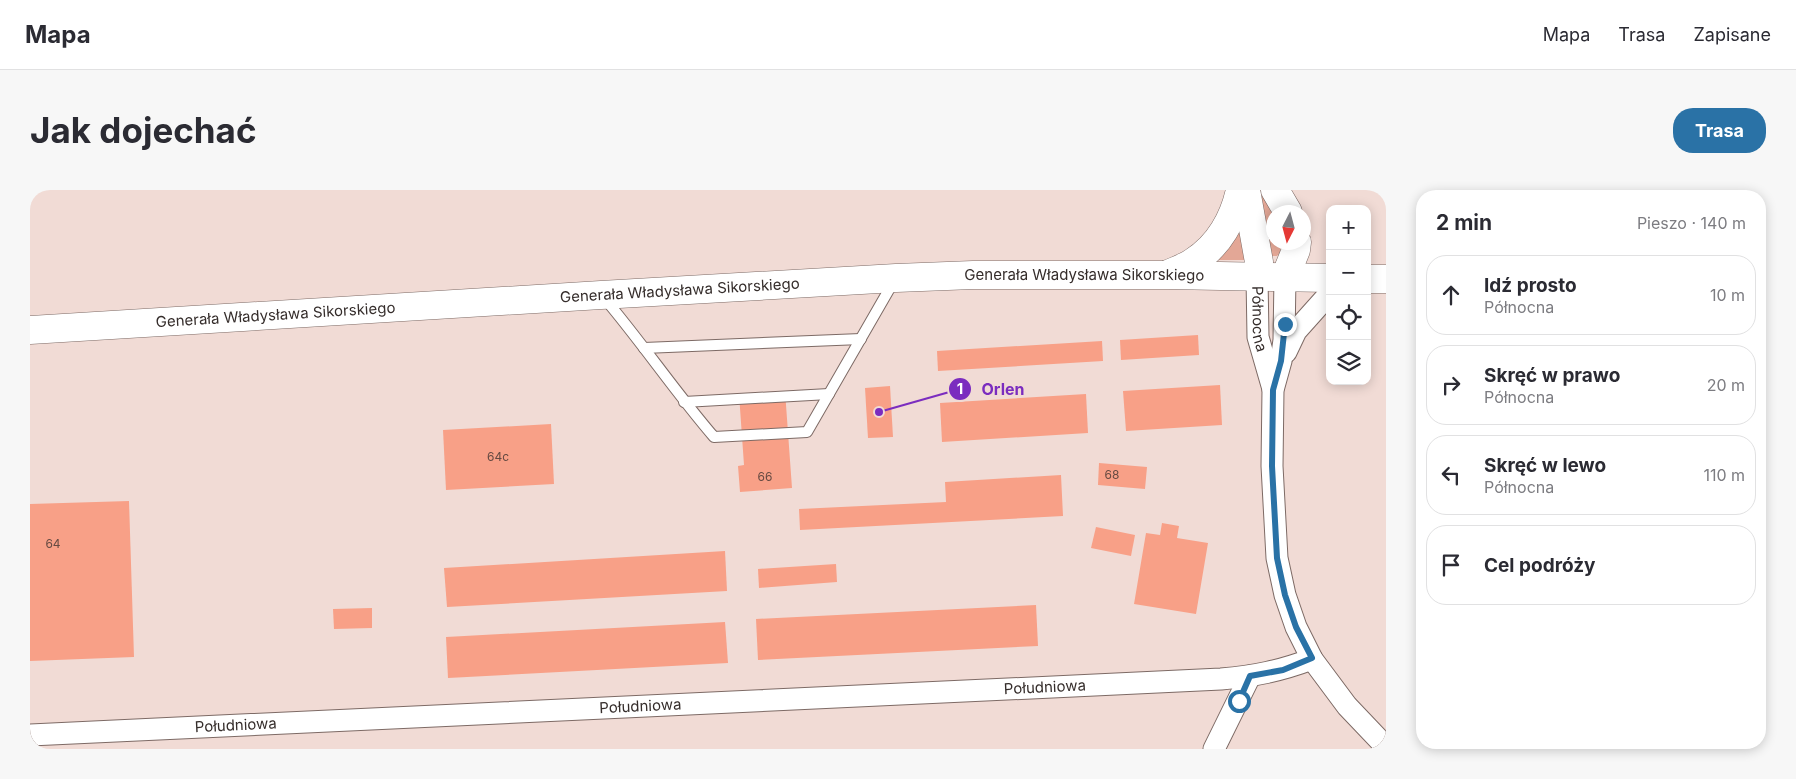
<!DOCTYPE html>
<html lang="pl">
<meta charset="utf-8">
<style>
:root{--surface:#fff;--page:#f7f7f7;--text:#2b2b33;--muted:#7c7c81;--line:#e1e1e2;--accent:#2a72a6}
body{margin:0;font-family:Inter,sans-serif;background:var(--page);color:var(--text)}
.controls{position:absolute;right:15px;top:15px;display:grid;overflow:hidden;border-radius:10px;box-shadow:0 2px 12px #0003}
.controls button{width:45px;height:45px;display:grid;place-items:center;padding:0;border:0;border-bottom:1px solid var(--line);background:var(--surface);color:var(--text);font:25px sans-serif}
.compass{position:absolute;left:1236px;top:15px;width:45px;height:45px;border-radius:50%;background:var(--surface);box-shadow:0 2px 12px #0003;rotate:186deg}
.stop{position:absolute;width:15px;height:15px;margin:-11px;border:4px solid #2a72a6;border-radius:50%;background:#fff}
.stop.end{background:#2a72a6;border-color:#fff;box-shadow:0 1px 5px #0008}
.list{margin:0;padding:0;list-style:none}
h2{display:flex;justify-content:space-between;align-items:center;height:65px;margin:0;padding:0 20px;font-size:21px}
h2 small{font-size:16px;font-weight:400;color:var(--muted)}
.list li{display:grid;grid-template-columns:32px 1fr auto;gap:15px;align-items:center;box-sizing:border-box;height:80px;margin:0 10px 10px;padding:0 10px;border:1px solid var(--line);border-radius:20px}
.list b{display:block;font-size:19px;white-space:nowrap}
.list p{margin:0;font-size:16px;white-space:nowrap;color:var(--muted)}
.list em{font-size:16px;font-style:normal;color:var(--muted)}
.icon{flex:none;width:28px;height:28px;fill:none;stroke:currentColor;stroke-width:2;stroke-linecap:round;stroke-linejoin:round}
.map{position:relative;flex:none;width:1356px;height:559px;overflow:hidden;border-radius:20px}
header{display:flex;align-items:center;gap:30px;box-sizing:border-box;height:70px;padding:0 25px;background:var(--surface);border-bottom:1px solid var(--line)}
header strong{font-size:24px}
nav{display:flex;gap:28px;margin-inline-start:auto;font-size:18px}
.intro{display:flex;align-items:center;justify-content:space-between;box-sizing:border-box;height:120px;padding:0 30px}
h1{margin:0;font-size:35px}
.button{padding:12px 22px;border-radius:20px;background:var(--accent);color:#fff;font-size:18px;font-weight:700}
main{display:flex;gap:30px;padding:0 30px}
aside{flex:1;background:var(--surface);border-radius:20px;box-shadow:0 2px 12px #0003}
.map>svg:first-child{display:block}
.green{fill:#e3a796}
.building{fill:#f8a087}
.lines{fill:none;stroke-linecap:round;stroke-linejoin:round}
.lane-casing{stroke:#7d6a65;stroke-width:12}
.street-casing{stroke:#7d6a65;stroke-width:23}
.secondary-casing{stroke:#7d6a65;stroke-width:29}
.lane{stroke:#fff;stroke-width:10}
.street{stroke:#fff;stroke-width:21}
.secondary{stroke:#fff;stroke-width:28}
.route{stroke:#2a72a6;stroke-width:6}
.labels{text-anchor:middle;stroke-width:4;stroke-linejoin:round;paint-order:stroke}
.number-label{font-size:12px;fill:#664a42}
.street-label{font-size:15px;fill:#352d2b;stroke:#f1dbd5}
.leader{fill:none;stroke:#7b2cbf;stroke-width:2}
.callout-dot{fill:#7b2cbf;stroke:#f1dbd5;stroke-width:2}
.mark-label{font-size:15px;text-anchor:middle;font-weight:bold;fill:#fff}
.callout-label{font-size:16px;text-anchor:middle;font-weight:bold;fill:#7b2cbf;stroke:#f1dbd5;stroke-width:4;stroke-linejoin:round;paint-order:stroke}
</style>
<header>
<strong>Mapa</strong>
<nav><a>Mapa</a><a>Trasa</a><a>Zapisane</a></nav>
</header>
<div class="intro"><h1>Jak dojechać</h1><a class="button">Trasa</a></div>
<main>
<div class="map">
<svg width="1356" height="559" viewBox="0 0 1356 559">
<rect width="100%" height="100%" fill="#f1dbd5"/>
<!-- green -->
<g class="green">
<path d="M1225 0H1235L1244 22V52L1251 53 1250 63 1247 66H1241Z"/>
<path d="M1210 27 1218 70H1178Z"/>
</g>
<!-- building -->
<g class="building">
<path d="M1168 145 1169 165 1091 170 1090 150Z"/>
<path d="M1072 151 1073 171 908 181 907 161Z"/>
<path d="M1190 195 1192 235 1096 241 1093 201Z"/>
<path d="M860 196 863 247 838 248 835 198Z"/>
<path d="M755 201 762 298 710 302 708 276 714 275 709 204Z"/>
<path d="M1056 204 1058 243 912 252 910 213Z"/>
<path d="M521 234 524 294 416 300 413 240Z"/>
<path d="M1069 273 1117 277 1115 299 1068 295Z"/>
<path d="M1031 285 1033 326 770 340 769 319 916 312 915 292Z"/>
<path d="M99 311 104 467 0 471V314Z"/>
<path d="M1132 333 1149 336 1147 348 1178 353 1166 424 1104 414 1116 343 1130 345Z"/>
<path d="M1066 337 1105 345 1101 366 1061 358Z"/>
<path d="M695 361 697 401 417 417 414 378Z"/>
<path d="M806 374 807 392 729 398 728 379Z"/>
<path d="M1006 415 1008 456 728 470 726 429Z"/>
<path d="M342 418V438L304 439 303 419Z"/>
<path d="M695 432 698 473 418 488 416 447Z"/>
</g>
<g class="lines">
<defs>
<g id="lane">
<path d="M575 109C613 154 646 203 684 247L777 242 864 91"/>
<path d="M614 158 831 149"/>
<path d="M654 212 799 204"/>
</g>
<g id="street">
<path id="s1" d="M1227 87 1228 147 1243 199"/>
<path d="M1255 87 1254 150 1251 171 1243 200 1242 276 1247 368 1255 405 1266 437 1282 469 1317 516 1356 557"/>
<path d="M1256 162 1266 141 1300 103"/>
<path id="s2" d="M0 545 1191 489C1225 486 1250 481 1282 469"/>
<path d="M1184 559 1220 486"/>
</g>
<g id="secondary">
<path d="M1216 0 1229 72 1227 87"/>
<path d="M1245 0 1258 22"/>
<path d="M1138 84C1147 80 1156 77 1163 72 1189 56 1204 28 1210 0"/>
<path d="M1255 87 1266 60 1267 52"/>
<path d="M1337 89H1356"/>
<path id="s3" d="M0 140 571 105 866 88 943 85H1138L1300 88"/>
</g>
</defs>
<!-- lane casing -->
<use href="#lane" class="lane-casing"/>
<!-- street casing -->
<use href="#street" class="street-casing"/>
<!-- secondary casing -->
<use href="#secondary" class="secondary-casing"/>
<!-- lane -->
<use href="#lane" class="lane"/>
<!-- street -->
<use href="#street" class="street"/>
<!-- secondary -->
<use href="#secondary" class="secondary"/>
</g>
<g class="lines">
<!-- route -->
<path class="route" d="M1209 511 1220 486 1253 480 1282 468 1266 437 1255 405 1247 368 1242 276 1243 200 1251 171 1255 134"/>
</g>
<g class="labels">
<!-- number labels -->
<g class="number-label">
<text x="468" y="271">64c</text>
<text x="1082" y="289">68</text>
<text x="735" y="291">66</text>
<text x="23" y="358">64</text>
</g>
<!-- street labels -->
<g class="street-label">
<text dy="5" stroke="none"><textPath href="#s3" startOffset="1056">Generała Władysława Sikorskiego</textPath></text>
<text dy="5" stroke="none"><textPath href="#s3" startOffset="651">Generała Władysława Sikorskiego</textPath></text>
<text dy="5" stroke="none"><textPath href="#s3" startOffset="246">Generała Władysława Sikorskiego</textPath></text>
<text dy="5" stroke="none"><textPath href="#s1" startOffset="42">Północna</textPath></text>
<text dy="5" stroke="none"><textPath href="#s2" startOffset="1016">Południowa</textPath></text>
<text dy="5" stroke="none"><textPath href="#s2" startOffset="611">Południowa</textPath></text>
<text dy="5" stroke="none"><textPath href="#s2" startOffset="206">Południowa</textPath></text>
</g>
</g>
<!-- callouts -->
<path class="leader" d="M849 222L930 199"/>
<g class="callout-dot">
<circle cx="849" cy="222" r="5"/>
<circle cx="930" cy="199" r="12"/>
</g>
<g class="mark-label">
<text x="930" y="204">1</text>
</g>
<g class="callout-label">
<text x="973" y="205">Orlen</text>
</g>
</svg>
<div class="controls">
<button>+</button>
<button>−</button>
<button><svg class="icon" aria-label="locate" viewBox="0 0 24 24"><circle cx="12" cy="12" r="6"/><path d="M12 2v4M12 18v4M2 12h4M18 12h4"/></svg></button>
<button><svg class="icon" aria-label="layers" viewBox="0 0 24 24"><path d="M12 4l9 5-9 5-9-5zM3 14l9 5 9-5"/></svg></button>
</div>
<svg class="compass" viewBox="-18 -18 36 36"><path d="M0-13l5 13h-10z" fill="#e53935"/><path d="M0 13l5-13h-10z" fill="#7c7c81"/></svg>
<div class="stop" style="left:1209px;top:511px"></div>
<div class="stop end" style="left:1255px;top:134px"></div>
</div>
<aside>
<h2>2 min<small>Pieszo · 140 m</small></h2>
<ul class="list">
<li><svg class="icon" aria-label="ahead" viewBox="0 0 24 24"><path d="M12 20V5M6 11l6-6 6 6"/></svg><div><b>Idź prosto</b><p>Północna</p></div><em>10 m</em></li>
<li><svg class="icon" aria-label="right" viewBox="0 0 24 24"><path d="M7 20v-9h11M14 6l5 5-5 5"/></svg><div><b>Skręć w prawo</b><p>Północna</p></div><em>20 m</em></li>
<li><svg class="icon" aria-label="left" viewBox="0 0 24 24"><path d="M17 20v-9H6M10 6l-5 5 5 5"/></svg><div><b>Skręć w lewo</b><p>Północna</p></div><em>110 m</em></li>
<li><svg class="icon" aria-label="arrive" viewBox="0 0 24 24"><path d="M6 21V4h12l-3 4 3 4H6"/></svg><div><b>Cel podróży</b></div></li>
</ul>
</aside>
</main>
